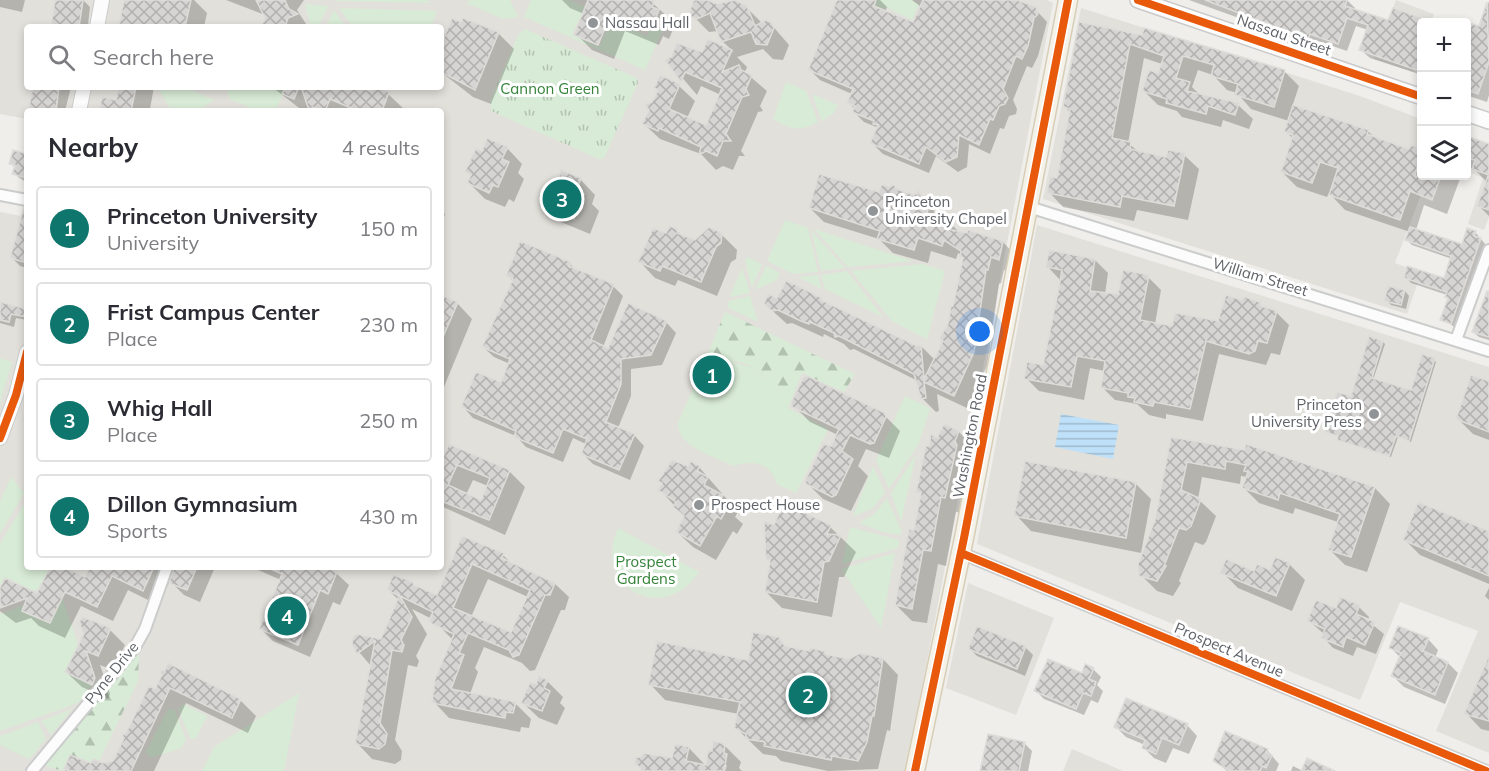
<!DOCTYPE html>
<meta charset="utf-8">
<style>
:root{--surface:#fff;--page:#f2f2f3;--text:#2b2b33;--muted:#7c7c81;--line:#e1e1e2;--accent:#0f766e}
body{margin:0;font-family:Mulish,sans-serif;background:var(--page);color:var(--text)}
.controls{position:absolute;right:18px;top:18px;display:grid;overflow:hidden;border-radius:6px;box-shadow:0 3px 9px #0003}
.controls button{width:54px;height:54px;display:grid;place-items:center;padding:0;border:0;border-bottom:2px solid var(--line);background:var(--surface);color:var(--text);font:30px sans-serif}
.you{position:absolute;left:980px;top:332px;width:21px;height:21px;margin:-15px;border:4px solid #fff;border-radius:50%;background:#1a73e8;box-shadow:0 0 0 9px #1a73e833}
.badge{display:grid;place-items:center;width:39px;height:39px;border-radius:50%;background:var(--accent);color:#fff;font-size:20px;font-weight:700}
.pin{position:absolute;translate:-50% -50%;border:3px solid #fff;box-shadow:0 2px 6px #0006}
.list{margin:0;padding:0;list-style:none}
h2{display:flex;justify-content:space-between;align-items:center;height:78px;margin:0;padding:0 24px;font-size:26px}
h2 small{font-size:20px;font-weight:400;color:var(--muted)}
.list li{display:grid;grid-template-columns:39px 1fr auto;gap:18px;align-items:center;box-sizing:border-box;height:84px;margin:0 12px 12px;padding:0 12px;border:2px solid var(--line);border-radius:6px}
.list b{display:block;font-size:22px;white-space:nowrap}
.list p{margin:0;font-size:20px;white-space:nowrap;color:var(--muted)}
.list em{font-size:20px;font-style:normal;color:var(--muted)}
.icon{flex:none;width:33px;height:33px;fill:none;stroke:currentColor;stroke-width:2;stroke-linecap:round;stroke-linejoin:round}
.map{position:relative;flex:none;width:1489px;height:771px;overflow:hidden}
.search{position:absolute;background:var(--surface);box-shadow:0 3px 9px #0003;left:24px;top:24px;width:420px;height:66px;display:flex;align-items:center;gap:15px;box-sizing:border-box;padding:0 21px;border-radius:6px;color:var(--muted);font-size:22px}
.panel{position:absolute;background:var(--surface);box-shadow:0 3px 9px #0003;left:24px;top:108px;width:420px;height:462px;border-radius:6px}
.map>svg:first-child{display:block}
.education{fill:#e2e0da;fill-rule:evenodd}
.green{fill:#d8ebd6}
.forest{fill:url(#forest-firs)}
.park{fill:url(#park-tufts)}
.water{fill:url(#water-rules)}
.shadow{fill:#0003;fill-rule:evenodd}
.building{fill:url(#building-cross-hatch);stroke:#deddd9;stroke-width:1.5;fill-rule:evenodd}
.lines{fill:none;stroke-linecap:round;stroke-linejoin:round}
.minor-casing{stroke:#cbcccc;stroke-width:14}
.tertiary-casing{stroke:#cbcccc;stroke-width:16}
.secondary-casing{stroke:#cacacb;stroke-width:18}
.primary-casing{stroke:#d7ceb8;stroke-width:21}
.minor{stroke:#fdfcfc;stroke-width:10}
.tertiary{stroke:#fdfcfc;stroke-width:14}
.secondary{stroke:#fdfcfc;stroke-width:15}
.primary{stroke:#f4f2e9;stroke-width:18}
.cycleway-casing{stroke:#fff;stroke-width:11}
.cycleway{stroke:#e8590c;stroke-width:8}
.poi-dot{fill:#919496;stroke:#fff;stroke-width:2}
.labels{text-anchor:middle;stroke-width:6;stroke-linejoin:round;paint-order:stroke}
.poi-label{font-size:15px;fill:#5f6368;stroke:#fff;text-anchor:start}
.street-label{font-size:15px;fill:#5f6368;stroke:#fff}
.park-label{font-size:15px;fill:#348238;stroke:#fff}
</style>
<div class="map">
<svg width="1489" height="771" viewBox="0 0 1489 771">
<defs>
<pattern id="forest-firs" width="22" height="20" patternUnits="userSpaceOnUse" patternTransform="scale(1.5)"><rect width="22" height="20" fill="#d8ebd6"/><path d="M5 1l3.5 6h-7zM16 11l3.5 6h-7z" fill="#b2c2b1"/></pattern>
<pattern id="park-tufts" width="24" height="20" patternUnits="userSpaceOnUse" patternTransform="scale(1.5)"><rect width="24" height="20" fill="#d8ebd6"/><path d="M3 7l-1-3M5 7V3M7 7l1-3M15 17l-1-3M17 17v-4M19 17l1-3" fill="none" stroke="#b2c2b1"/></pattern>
<pattern id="water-rules" width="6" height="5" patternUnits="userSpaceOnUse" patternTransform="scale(1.5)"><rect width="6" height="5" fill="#bfe0f9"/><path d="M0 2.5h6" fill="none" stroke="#9eb9cd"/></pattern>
<pattern id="building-cross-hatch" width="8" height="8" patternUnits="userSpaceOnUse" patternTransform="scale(1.5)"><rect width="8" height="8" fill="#d6d5d3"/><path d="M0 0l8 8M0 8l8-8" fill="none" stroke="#b1b0af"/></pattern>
</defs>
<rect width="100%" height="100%" fill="#efeeea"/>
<!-- education -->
<g class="education">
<path d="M0 0H1047L1053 3 906 771H0V212L27 217V567H441V111H27V119L0 114ZM27 27H441V87H27Z"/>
<path d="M1396 0 1434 14 1431 22H1422L1413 72 1374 59Z"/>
<path d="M1081 8 1360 96 1421 119 1422 176H1428L1395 263 1421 273 1407 314 1043 199Z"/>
<path d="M1481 141 1489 143V217L1484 230 1468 224 1483 178 1471 173Z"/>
<path d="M1037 225 1489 367V753L1436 731 1478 631 1400 602 1360 700 977 544Z"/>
<path d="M968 583 1054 618 1016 715 946 688Z"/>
<path d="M1072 749 1123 771H1063Z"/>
</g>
<!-- green -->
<g class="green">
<path d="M426 0 433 3 337 1V0Z"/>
<path d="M470 0H510L518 17 503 19 466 3Z"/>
<path d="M531 0H569L585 7 572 35 599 47 612 20 647 36 652 25 663 29 645 70 524 17Z"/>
<path d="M876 0H911L919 4 912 20 886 7 877 17 873 10Z"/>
<path d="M305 4 328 6 318 27H311Z"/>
<path d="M339 8 437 11 431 27H353Z"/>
<path d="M334 10 346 27H326Z"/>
<path d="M786 82 806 91 818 122C800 132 791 130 773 119Z"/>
<path d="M157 87H184L214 100 198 111H172Z"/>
<path d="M226 87H286L275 111H258L230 99Z"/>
<path d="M812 94 838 105 834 113 822 121Z"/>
<path d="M785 220 808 228 818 272 793 274 767 261Z"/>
<path d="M814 229 913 261 848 267Z"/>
<path d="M811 230 845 268 821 271Z"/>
<path d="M747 257 762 264 752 288 745 261Z"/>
<path d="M923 264 945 271 927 339 892 321 851 271Z"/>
<path d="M766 266 780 273 777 280 755 290Z"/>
<path d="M742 268 750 293 730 297Z"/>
<path d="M847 271 883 317 825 289 821 275Z"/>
<path d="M818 275 822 289 798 277Z"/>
<path d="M750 296 758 322 727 307 729 301Z"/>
<path d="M0 358 12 362 0 403Z"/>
<path d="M729 361 754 368 775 387 788 408 828 429 796 493 777 484C769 461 754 460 733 466 714 456 677 447 678 423L701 370Z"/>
<path d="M905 396 930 408 919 443 889 489 876 460Z"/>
<path d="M916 454 901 522 891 493Z"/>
<path d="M873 466 885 493 872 509 853 516Z"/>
<path d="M11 477 24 493 0 534V502Z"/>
<path d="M887 498 901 530V535L883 532 859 523 874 514Z"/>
<path d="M27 499V567H50L40 588 33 591 5 578 0 588V544Z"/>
<path d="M850 527 899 540 898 548 842 564Z"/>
<path d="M618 528 699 572C664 626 591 587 618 528Z"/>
<path d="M895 553 881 628 841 569Z"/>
<path d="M62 597 78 644 65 672 92 685 78 703 0 731V614L24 605 22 611 49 623Z"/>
<path d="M299 693 284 771H202L214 747Z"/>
<path d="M183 704 207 716 196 739 190 738 178 709Z"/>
<path d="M72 709 51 735 41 721Z"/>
<path d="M168 709 175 710 186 740 181 748 151 758 146 752Z"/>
<path d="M38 722 46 739 29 759 0 745V736Z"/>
</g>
<!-- forest -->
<g class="forest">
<path d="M725 312 855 374 844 392 802 373 788 408C776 388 756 359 728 361 720 362 709 367 701 370Z"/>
<path d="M139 653 138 681 99 761 93 759 91 763 70 755 63 771 42 765Z"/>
</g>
<!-- park -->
<path class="park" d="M525 29 637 78 638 83 604 158 599 159 491 111 490 101 518 35Z"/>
<!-- water -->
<path class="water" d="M1061 414 1119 425 1113 459 1055 447Z"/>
<!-- shadow -->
<g class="shadow">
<path d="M0 0H25L22 12 0 7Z"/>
<path d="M56 0H83L90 7 88 25 42 27 43 24 53 26Z"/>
<path d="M126 0H194L207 13 204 27H124L121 24Z"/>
<path d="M226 0H304L297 10 308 27H265V15Z"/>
<path d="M562 0H649L669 18 668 21 674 27 669 39 663 36 659 45 625 31 614 59 592 50 576 34 584 14 570 8Z"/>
<path d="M698 0H708L716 6 733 0 746 7 763 24H771L789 45 783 60 773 59 763 49 737 57 747 67 745 72 767 91 760 106 763 111 758 112 741 151 745 156H739L733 170 723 166 716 170 701 154 660 139 644 124 679 86 695 101 687 118 707 127 721 95 701 86 697 95 667 60 703 54 709 41 734 52 722 41 718 31 709 32 693 16Z"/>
<path d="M846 0H880L887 7 885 12 914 24 921 7 912 0H1011L1037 11 1047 22 1038 56 1032 68 1027 66 1013 100 1017 109 1016 114 1009 116 1004 129 1000 128 990 154 969 144 967 167 958 172 936 156 929 173 883 154 872 143 879 128 864 122 854 112 855 109 849 103 852 94 820 80 810 70Z"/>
<path d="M1189 0H1347L1355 8V11L1389 22 1394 10 1425 22H1422V75L1370 58 1361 50 1368 30 1356 26 1347 51 1318 41 1316 46Z"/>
<path d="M1489 1V95L1487 102 1466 95V33L1470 25 1480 28Z"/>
<path d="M462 24 498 33 514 49 491 104 473 97 441 72V49Z"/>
<path d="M1080 24 1284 71 1299 86 1292 107 1368 131 1376 139 1409 151 1422 150V176H1461L1447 214 1424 205 1416 230 1463 246 1475 232 1486 245 1456 328 1442 319 1449 300 1447 295 1411 283 1406 277 1445 280 1452 259 1412 245 1407 240 1410 232 1345 210 1329 193 1327 197 1297 187 1282 172 1293 139 1286 131 1289 121 1251 109 1237 93 1227 90 1213 75 1198 70 1192 87 1201 96 1238 105 1253 119 1249 129 1223 120 1221 127 1182 117 1177 111 1158 105 1144 91 1159 75 1162 64 1144 58 1128 143 1140 153 1168 159 1184 155 1199 169 1188 220 1137 210 1134 221 1063 207 1049 192 1058 180 1071 113 1065 107Z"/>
<path d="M34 87H71L65 111H29Z"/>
<path d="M121 87H154L150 109 159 111H101L118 102Z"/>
<path d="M272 87H356L373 94 376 88 388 94 404 109 303 111Z"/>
<path d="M1466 137 1489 144V216L1479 206 1487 182 1474 169 1466 166Z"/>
<path d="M507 148 522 164 518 173 524 179 514 202 509 199 505 207 485 199 469 183 472 177 467 172 483 153Z"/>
<path d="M27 156V183L14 174 15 168 11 163Z"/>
<path d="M580 179 595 195 592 204 599 211 590 234 556 220 541 204 558 184Z"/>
<path d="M894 186 900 192 915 196 919 193 932 207 937 218 949 222 960 233 1003 242 1016 256 1013 272 1004 270 1001 283 999 284 987 366 967 408 937 394 939 411 936 412 922 398 918 381 854 349 850 350 844 344 824 334 823 337 792 323 787 324 765 304 778 300 786 283 917 348 921 346 935 360 954 308 964 259 962 255 958 253 956 259 931 251 928 263 893 253 879 239 824 222 810 208 880 194Z"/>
<path d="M441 210 445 214 441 225Z"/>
<path d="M27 227V268L20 266 12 258Z"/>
<path d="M677 231 684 237 695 242 721 234 737 250 736 259 731 262 717 296 678 280 675 286 655 278 640 262 667 235Z"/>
<path d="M1095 260 1108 273 1105 294 1119 296 1148 277 1161 290 1155 324 1174 328 1219 323 1245 298 1276 312 1289 325 1280 355 1271 353 1266 365 1219 354 1203 421 1166 414V419L1149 415 1137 404 1115 400 1102 387 1105 371 1090 368 1084 400 1039 391 1026 378 1044 366 1060 280 1047 266Z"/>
<path d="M570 264 578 272 613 286 623 296 603 347 609 350 666 322 676 333 662 365 631 369V396L618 428 634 435 644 446 630 480 593 464 582 453 586 444 573 438 563 462 526 447 516 436 473 418 463 407 502 384 510 364 494 357 483 347 514 282 508 276Z"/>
<path d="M1405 291 1409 296 1406 309 1391 305 1386 300Z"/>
<path d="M1489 293V340L1479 337 1473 332Z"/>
<path d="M441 296 457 303 472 319 441 394Z"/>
<path d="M0 304 27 310V320L16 318 14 327 0 323Z"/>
<path d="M1383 342 1385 344 1373 380 1412 392 1434 359 1436 362 1411 442 1398 437 1391 457 1340 441 1339 437 1327 432 1352 398Z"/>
<path d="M1489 382V440L1473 434 1457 418Z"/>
<path d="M794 406 884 415 900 431 889 458 866 449 858 466 868 476 851 511 823 499 807 483 838 435 810 422Z"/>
<path d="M945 426 959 432 974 448 970 457 972 462 961 513 956 512 946 566 938 564 927 623 912 621 896 605 916 532 922 496 918 491 930 448Z"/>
<path d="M1172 439 1375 488 1390 504 1367 572 1345 565 1329 549 1338 522 1295 508 1293 514 1259 503 1244 488 1247 477 1241 476 1240 484 1202 477 1198 499 1216 516 1206 542 1203 545 1195 542 1179 581 1181 583 1173 596 1157 591 1141 575 1156 520Z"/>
<path d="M450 446 509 471 525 487 505 535 441 506V466ZM473 480 488 486 482 502 466 495Z"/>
<path d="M677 462 689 468 699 467 738 512 735 517 743 524 737 534 733 531 716 560 693 547 677 532 685 517 660 490Z"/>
<path d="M1136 484 1151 499 1141 553 1031 531 1016 515Z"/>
<path d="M774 527H830L856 552 844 577H839L832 617 782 608 766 592 771 563 768 559Z"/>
<path d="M1489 533V584L1420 555 1405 540Z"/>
<path d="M463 538 503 555 512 564 553 582 569 597 565 610H561L535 670 530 671 522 663 484 647 475 668 478 672 470 694 515 703 531 719 529 728 521 727 520 732 449 718 434 702 453 640 432 619 412 609 427 634 416 656 419 661 417 667 408 665 395 740 402 751 401 760 395 764 372 759 357 743 371 666 353 645 355 639 382 641 399 600 388 590 417 588 437 597ZM488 579 528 597 512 634 471 617Z"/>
<path d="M1289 564 1305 580 1292 611 1238 588 1222 572H1271Z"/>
<path d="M52 567H60L86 579 92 567H157L172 581 177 567H215L200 602 184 595 170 581 158 605 128 590 113 621 81 606 65 638 39 626 31 618 16 623 0 611V592L38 595Z"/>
<path d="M251 567H322L336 573 349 585 340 605 333 602 310 657 273 641 261 629 281 580Z"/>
<path d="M1489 588V600L1485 596Z"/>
<path d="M1359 607 1369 617 1368 621 1384 634 1376 654 1357 647 1353 656 1333 648 1323 637 1324 634 1309 621Z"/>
<path d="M978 628 1026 648 1033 655 1025 676 977 656 970 649Z"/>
<path d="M110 630 125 645 113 670 100 665 110 694 108 699 82 687 66 672 85 634Z"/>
<path d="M778 638 788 649 811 653 824 652 829 657 850 661 883 659 898 675 890 731 887 730 878 769 828 771 781 761 776 756 763 754 736 728 739 714 665 700 650 684 749 662Z"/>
<path d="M1428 639 1438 650 1435 658 1448 663 1458 673 1445 704 1404 687 1393 676 1401 658 1390 647Z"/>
<path d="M1489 659V731L1481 729 1466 713Z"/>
<path d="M1093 669 1101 677 1097 685 1103 691 1098 703 1091 700 1084 715 1044 699 1036 691Z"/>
<path d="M164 675 240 700 256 716 248 733 186 703 154 771H65L70 757 91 765 114 762 127 734Z"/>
<path d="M547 681 563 697 560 703 565 708 557 725 539 718 523 703 537 686Z"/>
<path d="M1187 725 1197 736 1189 754 1173 748 1166 763 1154 758 1144 748 1145 745 1126 737 1116 727Z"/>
<path d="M715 743 725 746 741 762 739 768 742 771H725L727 765H723L722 771H643L637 765 673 760 689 748 707 767Z"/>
<path d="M1024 743 1032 751 1028 771H981Z"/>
<path d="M1267 750 1279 764 1276 771H1227L1215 761Z"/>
<path d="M1293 766 1303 771H1333H1291Z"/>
</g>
<!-- building -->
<g class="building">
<path d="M55 0H83L79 27H51Z"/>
<path d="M124 0H191L185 27 168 24V27H132L119 24Z"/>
<path d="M256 0H285L289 9 298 14 288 18 285 27H261L265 18Z"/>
<path d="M588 0H655L652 7 659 10 653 24 647 22 643 30 610 16 598 45 574 35Z"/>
<path d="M694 0H707L717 4 735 0 747 6 755 26 766 20 772 23 774 28 767 45 756 44 751 32 721 42 710 13 697 19 691 17 690 10Z"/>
<path d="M837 0H876L874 6 913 22 923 0H1017L1036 7 1038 14 1034 18 1028 46 1022 59 1016 56 1003 89 1008 98 1005 104 999 106 993 120 990 119 979 145 959 135 957 157 946 162 926 147 919 164 870 143 878 125 873 124 874 121 852 112 855 106 847 103 853 89 808 70Z"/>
<path d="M1205 0H1347L1345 6 1388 20 1393 8 1422 18V72L1359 50 1368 25 1347 18 1338 44 1310 34 1308 39Z"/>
<path d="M1487 2 1489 62 1478 94 1467 90V29L1469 23 1479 26Z"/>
<path d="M452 18 461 22 463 18 499 32 475 90 441 72V45Z"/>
<path d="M1079 22 1142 35 1144 28 1285 70 1274 107 1235 95 1238 84 1211 76 1214 65 1183 56 1176 78 1190 82 1187 91 1239 103 1235 115 1208 106 1206 114 1166 103 1167 99 1142 91 1149 70 1158 73 1164 56 1130 44 1112 138 1131 142 1130 149 1166 157 1168 150 1185 153 1174 206 1122 196 1120 207 1047 193 1050 177 1057 178 1070 109 1063 107Z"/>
<path d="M708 39 732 50 722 72 739 65 741 70 752 75 746 89 749 95 742 97 726 134 731 141H723L717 156 706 151 699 155 701 147 659 128 658 131 642 124 649 110 645 104 652 102 658 90 654 88 660 75 680 84 669 109 706 125 722 88 685 72 681 82 665 60 671 57 677 43 702 52Z"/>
<path d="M33 87H59L56 111H28Z"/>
<path d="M119 87H136L131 111H99L102 97 116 100Z"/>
<path d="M286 87H299L294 99 282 94Z"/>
<path d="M301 87H360L372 92 376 87 389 92 382 111H358L330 99 325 111H322L313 107 309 110Z"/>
<path d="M1293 105 1369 130 1367 134 1409 149 1410 145 1422 148 1415 176H1441L1432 200 1410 191 1400 220 1329 195 1338 168 1320 162 1312 183 1281 172 1293 135 1284 132Z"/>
<path d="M1467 136 1489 144V175L1472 169 1475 160 1467 158Z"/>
<path d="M487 138 508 147 502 159 509 162 498 187 493 185 489 193 467 183 471 175 465 172 476 148 482 151Z"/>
<path d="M13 150 27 154V178L12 174 15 165 9 164Z"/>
<path d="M561 170 581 178 576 191 584 194 574 219 539 205 549 179 557 182Z"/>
<path d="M819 174 879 192 882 184 889 187 894 184 896 189 914 195 919 191 924 202 922 208 928 210 927 213 950 221 947 229 967 233 968 230 1003 241 999 260 991 257 988 270H986L974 352 954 396 924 382 926 398 921 399 914 374 839 336 835 337 834 333 810 322 809 324 801 321 778 310 772 311 764 304 768 294 777 298 786 281 794 284 822 298 821 300 917 346 921 345 924 379 943 341 939 339 948 324 951 306H953L963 258 960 257 961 251 944 240 942 246 918 238 914 250 877 239 880 231 809 208Z"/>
<path d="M1488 176 1489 177V210L1477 206Z"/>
<path d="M24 207 27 208V263L10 258Z"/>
<path d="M669 226 678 229 677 233 695 240 709 227 722 233 721 243 716 247 701 282 662 266 660 271 638 262 653 228 666 233Z"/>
<path d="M1410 227 1462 244 1467 228 1476 231 1474 236 1481 238 1451 324 1440 320 1448 298 1445 297 1447 292 1404 278 1407 266 1444 278 1451 256 1405 240Z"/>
<path d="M520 241 571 262 569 266 614 284 591 340 608 348 628 303 667 321 651 355 621 359V384L606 422 635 434 619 470 581 454 587 439 563 429 553 453 514 437 516 431 461 407 476 372 501 382 510 359 482 347 513 279 506 276Z"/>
<path d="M1049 250 1095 259 1090 291 1118 294 1123 270 1149 275 1140 320 1172 326 1175 313 1218 321 1226 295 1241 300 1245 297 1260 302 1261 306 1277 311 1267 343 1258 341 1255 351 1249 354 1206 341 1190 409 1154 402 1153 406 1134 402 1135 398 1128 397V393L1101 388 1105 361 1077 356 1071 387 1024 379 1027 362 1043 365 1059 287 1062 270 1046 267Z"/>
<path d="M1388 286 1405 290 1401 305 1384 301Z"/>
<path d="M1487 291H1489V337L1472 332Z"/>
<path d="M441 295 458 302 441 342Z"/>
<path d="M0 302 27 309V317L11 314 9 322 0 320Z"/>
<path d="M1369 336 1383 341 1372 378 1411 390 1422 354 1435 358 1409 441 1396 436 1389 456 1337 440 1338 436 1325 432 1337 392 1351 396Z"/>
<path d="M1471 375 1489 381V432L1456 419Z"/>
<path d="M807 376 885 413 886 417 874 443 870 444 850 435 842 451 853 459 836 495 832 497 806 484 805 481 823 444 831 446 839 429 792 407 791 403 804 377Z"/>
<path d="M944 424 959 431 955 441 957 445 945 498 941 497 931 551 923 550 912 609 895 605 909 529 914 530 921 493 916 492 926 446H929L931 434 937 438Z"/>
<path d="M1171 437 1244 450 1246 444 1375 487 1351 557 1328 550 1340 514 1280 493 1278 500 1242 488 1248 472 1244 471 1246 465 1226 461 1225 469 1187 462 1181 490 1201 499 1191 526 1186 530 1179 528 1164 566H1166L1157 581 1139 576 1138 564 1155 520Z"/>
<path d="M449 444 510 470 489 520 441 501V462ZM457 465 490 478 481 500 448 485Z"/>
<path d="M672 460 688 466 691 461 700 466 697 471 708 477 704 485 723 495 719 502 728 507 721 519 717 516 700 546 676 532 684 516 673 507 676 502 658 490 662 483 658 481Z"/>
<path d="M1025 461 1136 482 1126 538 1014 516Z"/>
<path d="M1418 502 1489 531V576L1403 540Z"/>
<path d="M792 507 831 525 827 534 841 535 829 561 824 562 817 602 765 592 770 560H766L764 521 774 525 781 508 789 512Z"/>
<path d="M462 536 504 553 502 558 555 583 550 595H545L519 655 513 657 509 650 468 633 459 653 464 655 451 689 516 702 513 713 506 712 505 718 432 703 435 679 454 634 432 624 429 620 433 612 400 596 412 617 401 640 404 645 402 652 392 650 380 723 387 734 385 744 379 749 355 744 375 641 357 654 352 645 353 638 356 634 381 639 399 596 387 590 393 575 412 581 414 585 437 595ZM472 564 530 590 511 632 453 608Z"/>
<path d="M1275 557 1290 563 1276 596 1220 573 1226 559 1254 571 1257 564 1270 570Z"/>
<path d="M50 567H64L85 577 90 567H154L143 591 112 576 97 607 65 592 50 623 22 611 27 598 0 608V588L5 578 37 593Z"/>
<path d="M174 567H197L187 590 169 583Z"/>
<path d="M266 567H326L337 572 328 594 320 590 298 645 259 629 282 574Z"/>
<path d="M1340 597 1360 605 1356 614 1375 622 1365 645 1346 637 1343 647 1321 638 1325 629 1307 621 1316 600 1336 608Z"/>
<path d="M83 617 111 628 98 656 86 651 95 678 92 685 65 672 84 634 79 622Z"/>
<path d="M977 626 1026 646 1017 669 968 649Z"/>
<path d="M1398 626 1429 638 1423 651 1448 662 1435 695 1391 676 1401 653 1389 648Z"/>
<path d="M753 632 779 637 785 646 809 651 810 648 825 651 824 654 849 659 860 653 883 658 874 716H872L867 742 858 761 832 756 831 760 764 746 765 742 746 739V734L734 728 740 702 648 685 657 641 748 660Z"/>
<path d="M1489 655V721L1464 714Z"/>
<path d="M1048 659 1082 673 1085 664 1094 668 1089 679 1096 682 1091 696 1083 693 1076 709 1034 691Z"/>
<path d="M168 663 241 699 232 718 170 688 131 771H70L64 769 70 755 91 763 93 759 103 763 113 761 124 738 122 735 126 733 149 686 155 689 162 675 160 671 165 670Z"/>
<path d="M539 676 548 680 544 688 550 691 542 711 521 703 530 682 536 684Z"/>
<path d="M1126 698 1188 724 1179 745 1162 738 1156 754 1142 748 1145 740 1114 727Z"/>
<path d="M1225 731 1268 749 1266 752 1272 755 1266 768 1262 766 1260 771H1230L1213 761Z"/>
<path d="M988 734 1025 742 1019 771H980Z"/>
<path d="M713 741 725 744 724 753 727 754 724 771H640L641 768 635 764V758L642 756 643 753 672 758 675 744 689 747 686 761 706 765 708 750 712 751Z"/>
<path d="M1307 758 1335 771H1301Z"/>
</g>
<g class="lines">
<defs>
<g id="minor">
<path d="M0 195 27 200"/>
<path d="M1029 207 1489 351"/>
<path d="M1456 340 1489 250"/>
<path d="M961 553 1486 771"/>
<path d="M32 771 135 647 145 629 167 567"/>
</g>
<g id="tertiary">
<path d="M97 27 102 0"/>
<path d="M79 111 84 87"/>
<path d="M0 438 16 395 27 352"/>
</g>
<g id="secondary">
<path d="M1138 0 1422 97"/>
<path d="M1466 113 1489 121"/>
</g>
<path id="primary" d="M915 771 964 538 1068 0"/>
</defs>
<!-- minor casing -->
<use href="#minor" class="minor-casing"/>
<!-- tertiary casing -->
<use href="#tertiary" class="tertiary-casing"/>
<!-- secondary casing -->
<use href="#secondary" class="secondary-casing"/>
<!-- primary casing -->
<use href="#primary" class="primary-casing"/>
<!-- minor -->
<use href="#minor" class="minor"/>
<!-- tertiary -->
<use href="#tertiary" class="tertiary"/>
<!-- secondary -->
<use href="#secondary" class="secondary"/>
<!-- primary -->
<use href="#primary" class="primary"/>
<defs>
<g id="cycleway">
<path d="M1138 0 1422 97"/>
<path d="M0 438 16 395 27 352"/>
<path d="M961 553 1486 771"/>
<path d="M915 771 964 538 1068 0"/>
</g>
</defs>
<!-- cycleway casing -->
<use href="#cycleway" class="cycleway-casing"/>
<!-- cycleway -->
<use href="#cycleway" class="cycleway"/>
</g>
<!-- markers -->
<g class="poi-dot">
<circle cx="593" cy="23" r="6"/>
<circle cx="873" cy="211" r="6"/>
<circle cx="1374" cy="414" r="6"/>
<circle cx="699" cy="505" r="6"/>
</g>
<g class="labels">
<!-- poi labels -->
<g class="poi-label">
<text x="605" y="28">Nassau Hall</text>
<text x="885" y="207">Princeton<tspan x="885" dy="17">University Chapel</tspan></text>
<text x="1362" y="410" text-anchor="end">Princeton<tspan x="1362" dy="17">University Press</tspan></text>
<text x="711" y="510">Prospect House</text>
</g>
<!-- street labels -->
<g class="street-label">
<text transform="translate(1284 35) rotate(19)" y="5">Nassau Street</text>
<text transform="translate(1260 277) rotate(17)" y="5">William Street</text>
<text transform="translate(970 436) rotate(-79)" y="5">Washington Road</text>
<text transform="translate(1229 650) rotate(23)" y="5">Prospect Avenue</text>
<text transform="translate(112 673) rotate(-51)" y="5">Pyne Drive</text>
</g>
<!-- park labels -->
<g class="park-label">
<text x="550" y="94">Cannon Green</text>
<text x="646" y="567">Prospect<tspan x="646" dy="17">Gardens</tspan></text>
</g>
</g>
</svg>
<div class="controls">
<button>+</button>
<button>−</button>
<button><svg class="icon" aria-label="layers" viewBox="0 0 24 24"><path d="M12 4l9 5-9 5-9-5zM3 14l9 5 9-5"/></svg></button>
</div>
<div class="you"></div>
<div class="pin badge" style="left:712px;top:375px">1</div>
<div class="pin badge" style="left:808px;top:695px">2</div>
<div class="pin badge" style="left:562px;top:199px">3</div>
<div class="pin badge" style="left:287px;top:616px">4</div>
<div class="search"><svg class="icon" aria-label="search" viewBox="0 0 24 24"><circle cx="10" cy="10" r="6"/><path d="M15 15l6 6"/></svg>Search here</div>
<section class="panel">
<h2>Nearby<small>4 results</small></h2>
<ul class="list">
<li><span class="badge">1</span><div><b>Princeton University</b><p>University</p></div><em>150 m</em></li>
<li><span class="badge">2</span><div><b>Frist Campus Center</b><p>Place</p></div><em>230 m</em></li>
<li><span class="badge">3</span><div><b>Whig Hall</b><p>Place</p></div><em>250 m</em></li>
<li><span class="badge">4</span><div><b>Dillon Gymnasium</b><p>Sports</p></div><em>430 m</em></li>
</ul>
</section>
</div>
